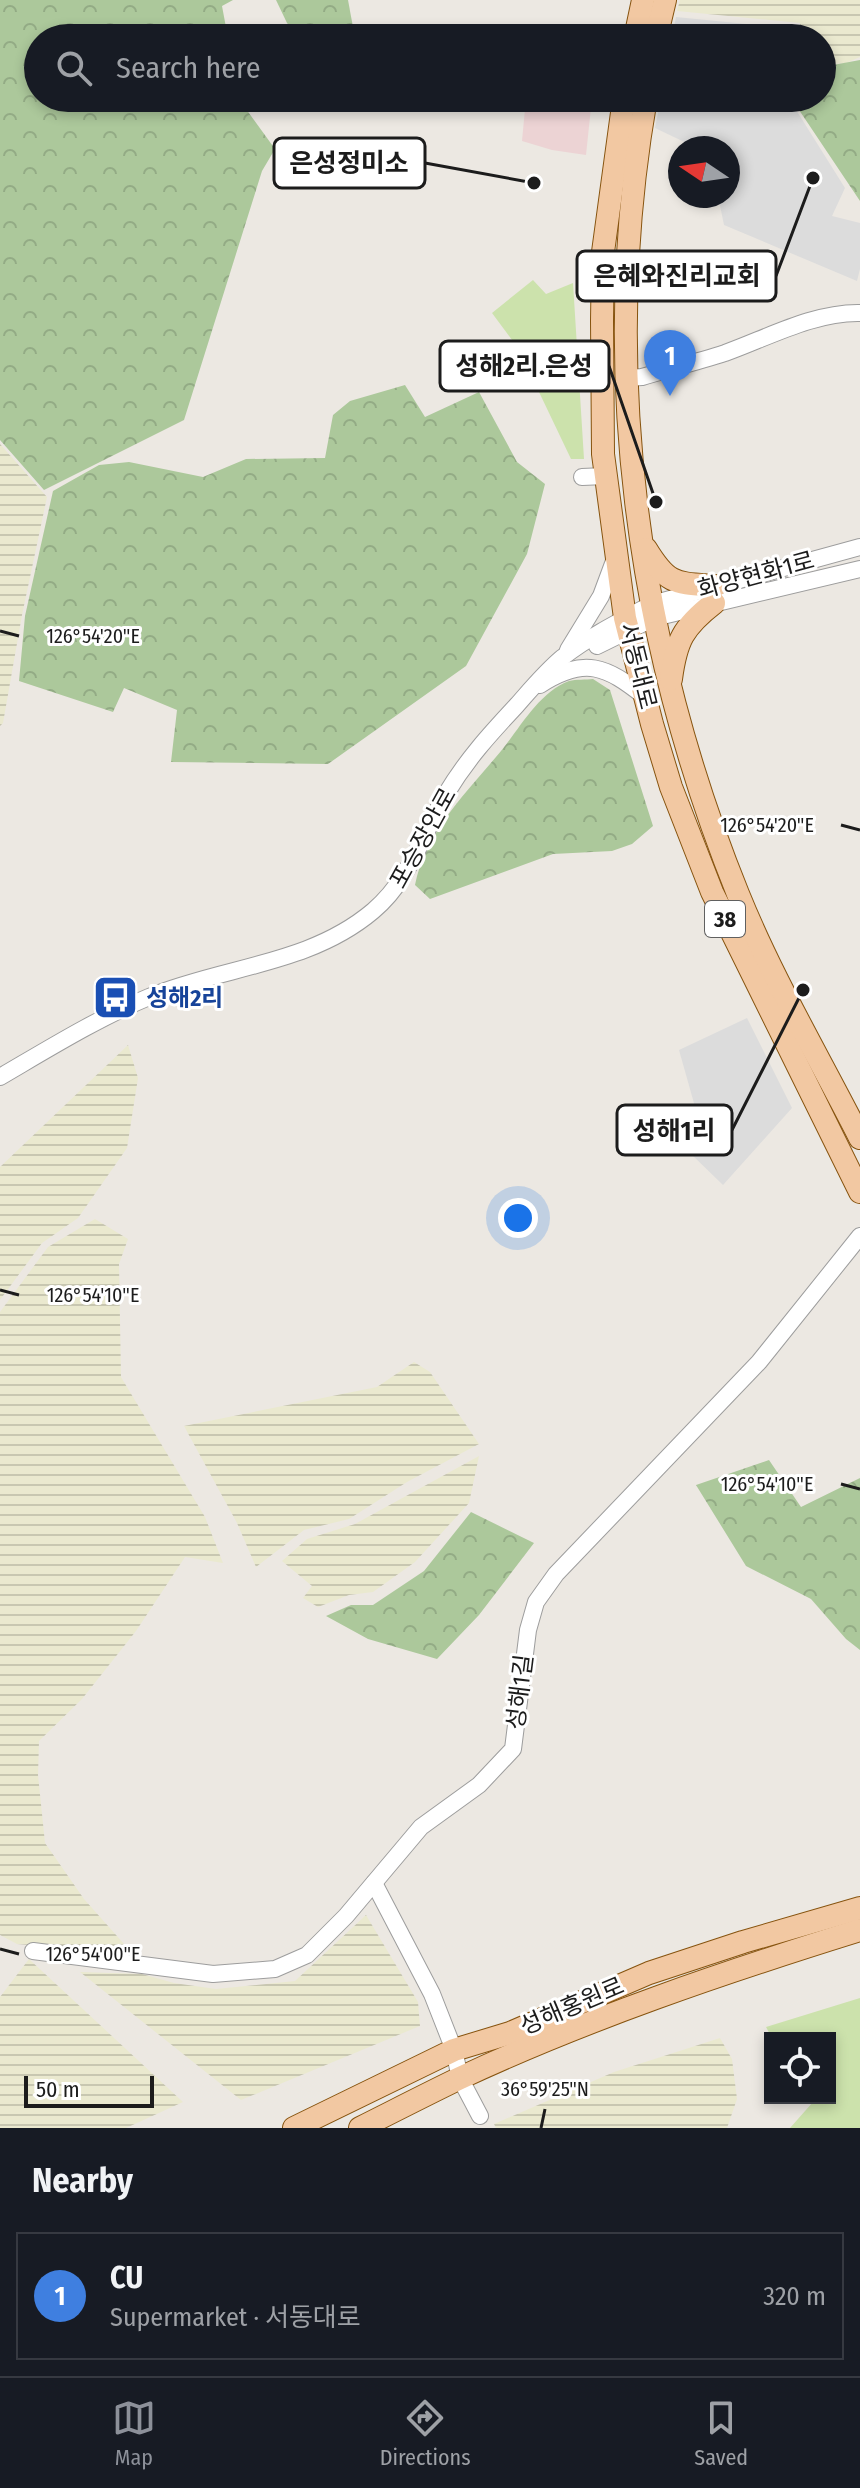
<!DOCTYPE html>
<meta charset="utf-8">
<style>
:root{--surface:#171b24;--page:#242831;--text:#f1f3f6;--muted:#9ea1a6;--line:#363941;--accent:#8c9099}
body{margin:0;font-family:"Fira Sans Condensed","Noto Sans KR",sans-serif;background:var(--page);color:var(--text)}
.controls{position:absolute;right:24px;bottom:24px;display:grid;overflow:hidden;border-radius:0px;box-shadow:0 4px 12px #0003}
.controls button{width:72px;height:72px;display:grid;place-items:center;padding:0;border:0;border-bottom:2px solid var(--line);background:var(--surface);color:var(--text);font:40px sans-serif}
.compass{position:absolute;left:668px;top:136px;width:72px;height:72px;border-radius:50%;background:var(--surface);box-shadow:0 4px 12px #0003;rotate:283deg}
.scale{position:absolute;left:24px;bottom:20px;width:130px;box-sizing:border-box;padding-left:8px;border:4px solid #1c1c1c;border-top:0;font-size:22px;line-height:28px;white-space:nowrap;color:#1c1c1c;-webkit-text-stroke:6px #fff;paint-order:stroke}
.you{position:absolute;left:518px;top:1218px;width:28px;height:28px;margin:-20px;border:6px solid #fff;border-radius:50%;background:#1a73e8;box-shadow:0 0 0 12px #1a73e833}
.badge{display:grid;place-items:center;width:52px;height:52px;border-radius:50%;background:var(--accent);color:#fff;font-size:26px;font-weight:700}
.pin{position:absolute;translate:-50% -66px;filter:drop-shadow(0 2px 4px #0008)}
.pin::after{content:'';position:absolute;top:42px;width:28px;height:24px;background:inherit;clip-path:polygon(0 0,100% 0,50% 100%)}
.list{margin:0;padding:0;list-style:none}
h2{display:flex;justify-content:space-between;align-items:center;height:104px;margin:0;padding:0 32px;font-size:34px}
h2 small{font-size:26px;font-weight:400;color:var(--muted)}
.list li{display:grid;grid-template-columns:52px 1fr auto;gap:24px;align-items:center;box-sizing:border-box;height:128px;margin:0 16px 16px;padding:0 16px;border:2px solid var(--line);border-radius:0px}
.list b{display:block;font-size:30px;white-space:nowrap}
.list p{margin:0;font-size:26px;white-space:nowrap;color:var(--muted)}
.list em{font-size:26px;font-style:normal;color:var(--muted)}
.icon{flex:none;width:44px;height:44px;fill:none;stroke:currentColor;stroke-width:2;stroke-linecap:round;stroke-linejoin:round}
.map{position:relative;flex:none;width:860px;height:2128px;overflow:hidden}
.search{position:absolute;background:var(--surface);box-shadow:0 4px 12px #0003;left:24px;right:24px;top:24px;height:88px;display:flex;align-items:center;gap:20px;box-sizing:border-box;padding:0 28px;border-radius:44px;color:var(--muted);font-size:30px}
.sheet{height:248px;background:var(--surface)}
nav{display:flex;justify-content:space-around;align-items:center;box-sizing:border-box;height:112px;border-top:2px solid var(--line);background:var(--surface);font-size:22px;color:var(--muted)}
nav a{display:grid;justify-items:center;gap:4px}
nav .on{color:var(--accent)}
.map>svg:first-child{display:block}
.commercial{fill:#ecd3d4}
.farmland{fill:url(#farmland-rules)}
.grass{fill:#cce2ac}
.forest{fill:url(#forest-crowns)}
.parking{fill:#dcdcdc}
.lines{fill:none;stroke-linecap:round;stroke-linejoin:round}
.minor-casing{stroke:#9d9d9d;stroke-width:18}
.major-casing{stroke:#86530e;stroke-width:24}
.minor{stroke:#fff;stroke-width:16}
.major{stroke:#f2c8a2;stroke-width:22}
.ticks{fill:none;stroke:#1c1c1c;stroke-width:3}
.labels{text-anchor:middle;stroke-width:6;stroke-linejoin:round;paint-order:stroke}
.shield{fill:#fff;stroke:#606060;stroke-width:2}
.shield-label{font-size:22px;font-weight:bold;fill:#1c1c1c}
.street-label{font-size:24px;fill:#1c1c1c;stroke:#fff}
.transit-label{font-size:24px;font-weight:bold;fill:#164399;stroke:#fff;text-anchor:start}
.ticks-label{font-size:20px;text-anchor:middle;fill:#1c1c1c;stroke:#fff;stroke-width:6;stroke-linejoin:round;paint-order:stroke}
.leader{fill:none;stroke:#1c1c1c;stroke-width:3}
.callout-dot{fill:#1c1c1c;stroke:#fff;stroke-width:3}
.callout{fill:#fff;stroke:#1c1c1c;stroke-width:3}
.callout-label{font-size:26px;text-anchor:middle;font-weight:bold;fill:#1c1c1c}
</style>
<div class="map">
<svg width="860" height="2128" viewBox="0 0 860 2128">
<defs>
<pattern id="farmland-rules" width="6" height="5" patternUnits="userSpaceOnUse" patternTransform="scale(2)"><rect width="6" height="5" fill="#eae9cf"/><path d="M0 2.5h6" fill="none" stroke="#c8c7b1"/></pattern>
<pattern id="forest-crowns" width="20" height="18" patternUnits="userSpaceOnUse" patternTransform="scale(2)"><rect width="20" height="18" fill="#acc89b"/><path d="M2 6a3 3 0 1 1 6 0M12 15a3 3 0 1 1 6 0" fill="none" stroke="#93ab85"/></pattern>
</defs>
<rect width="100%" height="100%" fill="#ece8e2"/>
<!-- commercial -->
<path class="commercial" d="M526 98H592L586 155 552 150 522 141Z"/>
<!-- farmland -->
<g class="farmland">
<path d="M680 0H860V57L846 63 822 65V38H799L800 23 677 11Z"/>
<path d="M0 444 47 497 22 615 3 723 0 726Z"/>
<path d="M128 1045 138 1078 127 1148 78 1218 42 1243 0 1300V1167Z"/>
<path d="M95 1219 128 1239 119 1264 121 1377 205 1517 223 1563 185 1557 136 1631 82 1699 39 1741 38 1775 45 1843 84 1899 133 1954 17 1944 0 1935V1312L48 1247Z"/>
<path d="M414 1362 430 1372 479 1444 407 1482 349 1519 304 1530 256 1567 237 1523 184 1426 377 1387Z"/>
<path d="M479 1456 469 1503 415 1562 373 1592 349 1595 318 1607 303 1598 312 1586 282 1561 307 1539 355 1524Z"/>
<path d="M366 1915 418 2002 420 2026 241 2100 80 1972 142 1974 174 1983 216 1989 295 1981Z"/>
<path d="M29 1959 183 2102 126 2128H0V1997Z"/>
<path d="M720 2038 732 2059 737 2099 727 2128H496L494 2124 614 2072Z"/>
</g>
<!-- grass -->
<g class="grass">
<path d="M533 280 546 294 573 283 584 459H571L518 348 492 313Z"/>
<path d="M860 1998V2128H790L813 2102 811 2098H830V2038H772L766 2027Z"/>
</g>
<!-- forest -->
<g class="forest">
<path d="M0 0H233L222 6 228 38H38V98H238L275 149 262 171 184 420 44 490 0 440Z"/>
<path d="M276 0H348L355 38H299L287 23Z"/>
<path d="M860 60V201L793 101V98H822V67Z"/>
<path d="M405 385 425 417 479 392 517 462 545 484 527 554 466 666 328 764 171 762 177 710 124 688 113 712 19 681 25 616 53 491 99 465 129 462 203 477 246 459 325 458 333 415 350 401Z"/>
<path d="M593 679 610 690 653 826 632 844 612 851 553 854 430 899 415 885C426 831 467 792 501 751 520 728 539 692 569 681 576 679 586 680 593 679Z"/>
<path d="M769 1460 801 1507 860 1478V1650L846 1639 811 1599 746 1566 696 1485Z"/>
<path d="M471 1512 534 1543 479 1615 437 1659 368 1639 326 1616 351 1605H373L424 1571Z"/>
</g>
<!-- parking -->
<g class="parking">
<path d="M676 17 796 29 795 38H672Z"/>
<path d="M661 98H789V103H768L793 105 845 188 832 216 860 223V269L857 281 724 225 718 196H728V148H697L655 128Z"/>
<path d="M747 1018 792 1108 723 1185 691 1154 701 1128 679 1050Z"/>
</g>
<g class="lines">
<defs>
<g id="minor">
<path d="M628 378 642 377C669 369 697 362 725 353 767 338 814 312 860 313"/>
<path d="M582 477 605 476"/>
<path d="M597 646 654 618 860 569"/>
<path d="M568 650 601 596 614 561"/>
<path d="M540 685C585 656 606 666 645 697"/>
<path d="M0 1077C48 1049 98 1018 149 997 224 966 309 965 373 911 410 880 422 835 446 794 467 759 490 734 517 705 532 688 546 671 563 657 590 636 622 620 652 604L860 547"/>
<path d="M374 1883 432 1994 454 2050 460 2078 480 2116"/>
<path d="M33 1951 213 1974 275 1969 307 1955 346 1916 421 1827 479 1785 513 1749 528 1630 536 1602 556 1574 759 1362 860 1236"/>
</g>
<g id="major">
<path d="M635 38 643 0"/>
<path d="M656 38 665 0"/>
<path d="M624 98 603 252 602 321 603 454 625 618 652 724 671 787 712 892 860 1192"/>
<path d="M646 98C599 367 636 642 738 894 772 978 819 1057 860 1138"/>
<path d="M646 549C668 585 675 583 715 586"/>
<path d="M671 679C676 641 683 627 714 603"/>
<path d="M294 2128 454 2050 510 2033 649 1973 743 1942 860 1908"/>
<path d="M360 2128C392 2112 425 2095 458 2079 586 2019 725 1972 860 1930"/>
</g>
</defs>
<!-- minor casing -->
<use href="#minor" class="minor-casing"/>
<!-- major casing -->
<use href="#major" class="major-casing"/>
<!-- minor -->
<use href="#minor" class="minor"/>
<!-- major -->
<use href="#major" class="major"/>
</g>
<!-- ticks -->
<path class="ticks" d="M0 631 19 636M841 825 860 830M0 1290 19 1295M841 1484 860 1489M0 1949 19 1954M541 2128 545 2109"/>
<!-- icons -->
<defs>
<symbol id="bus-square" viewBox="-11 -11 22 22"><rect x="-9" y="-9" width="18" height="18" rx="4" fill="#1a4fb4" stroke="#fff"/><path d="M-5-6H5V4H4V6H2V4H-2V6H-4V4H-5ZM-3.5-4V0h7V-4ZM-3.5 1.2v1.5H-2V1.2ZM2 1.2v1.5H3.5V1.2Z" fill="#fff"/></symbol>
</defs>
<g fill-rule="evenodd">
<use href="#bus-square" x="90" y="972" width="51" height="51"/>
</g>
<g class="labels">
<!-- shield labels -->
<rect class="shield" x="705" y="901" width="40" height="36" rx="6"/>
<g class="shield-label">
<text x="725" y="927">38</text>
</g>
<!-- street labels -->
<g class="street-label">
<text transform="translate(756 575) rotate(-15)" y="8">화양현화1로</text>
<text transform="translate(638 666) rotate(76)" y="8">서동대로</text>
<text transform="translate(423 838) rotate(-61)" y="8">포승장안로</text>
<text transform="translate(520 1692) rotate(-83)" y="8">성해1길</text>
<text transform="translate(572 2006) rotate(-23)" y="8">성해홍원로</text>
</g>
<!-- transit labels -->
<g class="transit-label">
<text x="146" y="1006">성해2리</text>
</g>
</g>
<g class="ticks-label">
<text x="93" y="643">126°54'20"E</text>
<text x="767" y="832">126°54'20"E</text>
<text x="93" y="1302">126°54'10"E</text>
<text x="767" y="1491">126°54'10"E</text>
<text x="93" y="1961">126°54'00"E</text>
<text x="545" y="2096">36°59'25"N</text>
</g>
<!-- callouts -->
<path class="leader" d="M534 183L425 163M813 178L776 276M656 502L609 366M803 990L732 1130"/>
<g class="callout-dot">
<circle cx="534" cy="183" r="8"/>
<circle cx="813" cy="178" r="8"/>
<circle cx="656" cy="502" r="8"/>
<circle cx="803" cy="990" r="8"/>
</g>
<g class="callout">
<rect x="274" y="138" width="151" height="50" rx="8"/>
<rect x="577" y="251" width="199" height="50" rx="8"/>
<rect x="440" y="341" width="169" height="50" rx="8"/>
<rect x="617" y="1105" width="115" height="50" rx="8"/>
</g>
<g class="callout-label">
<text x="349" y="172">은성정미소</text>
<text x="677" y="285">은혜와진리교회</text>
<text x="524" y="375">성해2리.은성</text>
<text x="674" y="1140">성해1리</text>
</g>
</svg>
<div class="controls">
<button><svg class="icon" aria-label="locate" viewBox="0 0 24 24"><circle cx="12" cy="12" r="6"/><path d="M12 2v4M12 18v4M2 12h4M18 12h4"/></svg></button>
</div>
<svg class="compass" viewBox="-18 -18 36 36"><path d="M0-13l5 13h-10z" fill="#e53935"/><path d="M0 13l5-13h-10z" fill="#9ea1a6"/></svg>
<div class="scale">50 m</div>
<div class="you"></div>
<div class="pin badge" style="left:670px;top:396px;background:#3f7fe0">1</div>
<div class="search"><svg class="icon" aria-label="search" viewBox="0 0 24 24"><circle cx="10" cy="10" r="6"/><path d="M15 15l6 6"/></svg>Search here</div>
</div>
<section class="sheet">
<h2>Nearby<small></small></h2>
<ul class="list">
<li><span class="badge" style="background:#3f7fe0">1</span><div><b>CU</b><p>Supermarket · 서동대로</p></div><em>320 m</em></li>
</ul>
</section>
<nav>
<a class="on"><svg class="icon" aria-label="map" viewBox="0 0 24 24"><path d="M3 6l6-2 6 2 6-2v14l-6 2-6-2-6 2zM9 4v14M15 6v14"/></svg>Map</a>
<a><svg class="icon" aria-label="directions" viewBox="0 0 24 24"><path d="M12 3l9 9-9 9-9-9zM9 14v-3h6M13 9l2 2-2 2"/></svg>Directions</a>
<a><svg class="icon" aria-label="saved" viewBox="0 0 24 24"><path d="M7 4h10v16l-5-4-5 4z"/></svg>Saved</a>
</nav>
